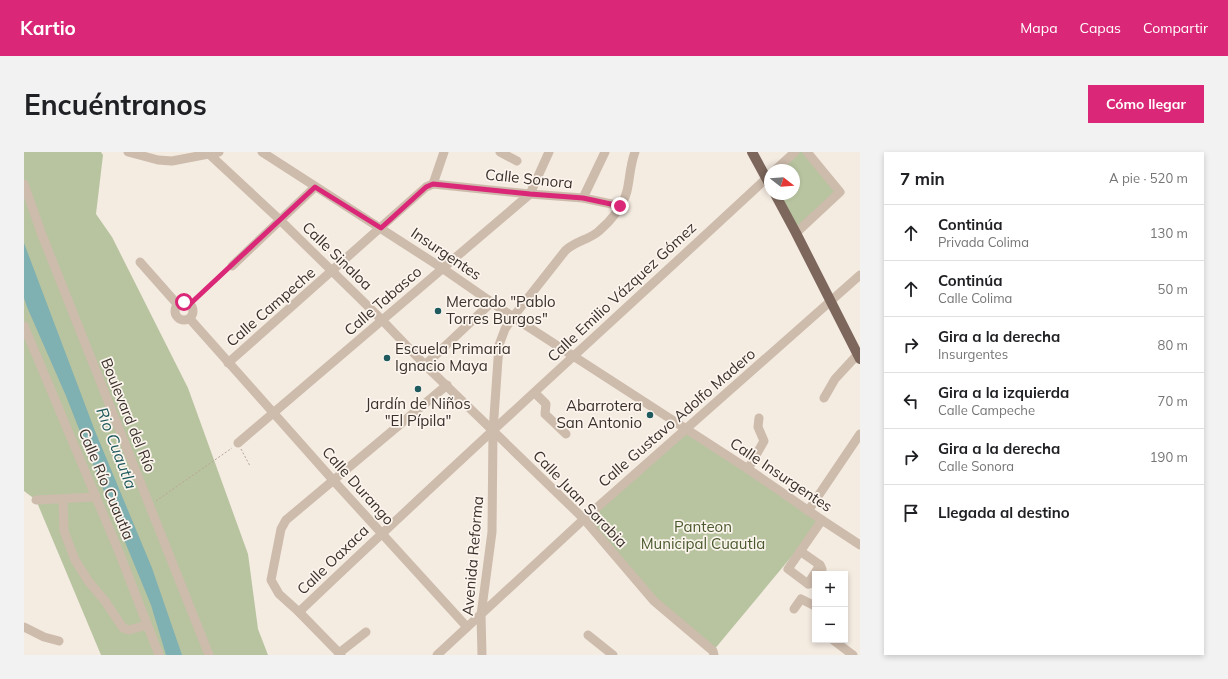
<!DOCTYPE html>
<html lang="es">
<meta charset="utf-8">
<style>
:root{--surface:#fff;--page:#f2f2f2;--text:#202124;--muted:#757577;--line:#e0e0e0;--accent:#db2777}
body{margin:0;font-family:Mulish,sans-serif;background:var(--page);color:var(--text)}
.controls{position:absolute;right:12px;bottom:12px;display:grid;overflow:hidden;border-radius:0px;box-shadow:0 2px 6px #0003}
.controls button{width:36px;height:36px;display:grid;place-items:center;padding:0;border:0;border-bottom:1px solid var(--line);background:var(--surface);color:var(--text);font:20px sans-serif}
.compass{position:absolute;left:740px;top:12px;width:36px;height:36px;border-radius:50%;background:var(--surface);box-shadow:0 2px 6px #0003;rotate:107deg}
.stop{position:absolute;width:12px;height:12px;margin:-9px;border:3px solid #db2777;border-radius:50%;background:#fff}
.stop.end{background:#db2777;border-color:#fff;box-shadow:0 1px 4px #0008}
.list{margin:0;padding:0;list-style:none}
h2{display:flex;justify-content:space-between;align-items:center;height:52px;margin:0;padding:0 16px;font-size:17px}
h2 small{font-size:13px;font-weight:400;color:var(--muted)}
.list li{display:grid;grid-template-columns:26px 1fr auto;gap:12px;align-items:center;box-sizing:border-box;height:56px;padding:0 16px;border-top:1px solid var(--line)}
.list b{display:block;font-size:15px;white-space:nowrap}
.list p{margin:0;font-size:13px;white-space:nowrap;color:var(--muted)}
.list em{font-size:13px;font-style:normal;color:var(--muted)}
.icon{flex:none;width:22px;height:22px;fill:none;stroke:currentColor;stroke-width:2;stroke-linecap:round;stroke-linejoin:round}
.map{position:relative;flex:none;width:836px;height:503px;overflow:hidden;border-radius:0px}
header{display:flex;align-items:center;gap:24px;box-sizing:border-box;height:56px;padding:0 20px;background:var(--accent);color:#fff}
header strong{font-size:19px}
nav{display:flex;gap:22px;margin-inline-start:auto;font-size:14px}
.intro{display:flex;align-items:center;justify-content:space-between;box-sizing:border-box;height:96px;padding:0 24px}
h1{margin:0;font-size:28px}
.button{padding:10px 18px;border-radius:0px;background:var(--accent);color:#fff;font-size:14px;font-weight:700}
main{display:flex;gap:24px;padding:0 24px}
aside{flex:1;background:var(--surface);border-radius:0px;box-shadow:0 2px 6px #0003}
.map>svg:first-child{display:block}
.green{fill:#b8c4a0}
.water{fill:#7fb0b2}
.lines{fill:none;stroke-linecap:round;stroke-linejoin:round}
.path{stroke:#b9a596;stroke-width:1;stroke-dasharray:2 2;stroke-linecap:butt}
.minor{stroke:#cdbbac;stroke-width:9}
.major{stroke:#7d675c;stroke-width:10}
.route{stroke:#db2777;stroke-width:5}
.poi-dot{fill:#1f5a5e;stroke:#fbf5ee;stroke-width:1.5}
.labels{text-anchor:middle;stroke-width:3.5;stroke-linejoin:round;paint-order:stroke}
.street-label{font-size:15px;fill:#3b302b;stroke:#fbf5ee}
.poi-label{font-size:15px;fill:#3b302b;stroke:#fbf5ee;text-anchor:start}
.park-label{font-size:15px;fill:#4a5a2e;stroke:#fbf5ee}
.water-label{font-size:16px;font-style:italic;fill:#1f5a5e;stroke:#fbf5ee}
</style>
<header>
<strong>Kartio</strong>
<nav><a>Mapa</a><a>Capas</a><a>Compartir</a></nav>
</header>
<div class="intro"><h1>Encuéntranos</h1><a class="button">Cómo llegar</a></div>
<main>
<div class="map">
<svg width="836" height="503" viewBox="0 0 836 503">
<rect width="100%" height="100%" fill="#f4ebe1"/>
<!-- green -->
<g class="green">
<path d="M0 0H77L79 3 72 62 88 85 164 236 224 402 234 477 244 503H77L12 348 0 339Z"/>
<path d="M771 0H783L816 40 772 81 751 42H770V18H751Z"/>
<path d="M662 277 798 368 689 499 630 449 560 367Z"/>
</g>
<!-- water -->
<path class="water" d="M0 91 71 279 128 416 158 503H142L127 453 66 305 42 244 3 155 0 146Z"/>
<g class="lines">
<!-- path -->
<g class="path">
<path d="M166 152 203 119"/>
<path d="M217 297 226 314"/>
<path d="M132 349 208 296"/>
</g>
<!-- minor -->
<g class="minor">
<path d="M104 0 134 8 148 9 195 0"/>
<path d="M238 0 418 116 489 165 724 317 798 368 836 393"/>
<path d="M476 0 493 9"/>
<path d="M185 2 256 68 359 169 401 213 560 367 630 449 689 499 690 503"/>
<path d="M751 18 771 0"/>
<path d="M0 32 18 83 185 503"/>
<path d="M409 32 420 0"/>
<path d="M559 46 581 0"/>
<path d="M772 81 816 40 783 0"/>
<path d="M116 110 154 153"/>
<path d="M208 114 291 35"/>
<circle cx="160" cy="159" r="9"/>
<path d="M166 167 309 328 443 475"/>
<path d="M0 174 95 400 135 503"/>
<path d="M204 211 402 35 409 32 506 42 559 46 597 54"/>
<path d="M401 213 468 150"/>
<path d="M511 241 522 252 521 262 542 282"/>
<path d="M800 246 811 227 834 202"/>
<path d="M214 291 506 42 525 0"/>
<path d="M724 317 740 289 734 275 735 266"/>
<path d="M12 348 72 345"/>
<path d="M39 348 40 379 51 408 65 430 81 449 99 476 105 478 123 473"/>
<path d="M784 359 836 282"/>
<path d="M776 399 796 413 798 417 797 422"/>
<path d="M791 431 784 432 764 417 798 368"/>
<path d="M784 432 796 413"/>
<path d="M770 457 777 447 791 454"/>
<path d="M275 460C430 312 589 169 746 23"/>
<path d="M0 475 20 485 35 489"/>
<path d="M564 483 589 503"/>
<path d="M809 488 829 503"/>
<path d="M315 501 342 480"/>
<path d="M317 503 275 460 255 442 247 428 257 377 262 368 423 233"/>
<path d="M413 503 560 367 836 123"/>
<path d="M458 503 457 463 468 380 469 279 475 193 481 177 489 165 541 99C551 89 565 88 575 79 587 69 599 54 603 39 606 26 606 13 611 0"/>
</g>
<!-- major -->
<g class="major">
<path d="M728 0 746 33"/>
<path d="M751 42 772 81 836 207"/>
</g>
</g>
<g class="lines">
<!-- route -->
<path class="route" d="M160 150 166 152 291 35 357 76 402 35 409 32 506 42 559 46 596 54"/>
</g>
<!-- markers -->
<g class="poi-dot">
<circle cx="414" cy="159" r="4"/>
<circle cx="363" cy="206" r="4"/>
<circle cx="394" cy="237" r="4"/>
<circle cx="626" cy="263" r="4"/>
</g>
<g class="labels">
<!-- street labels -->
<g class="street-label">
<text transform="translate(505 27) rotate(6)" y="5">Calle Sonora</text>
<text transform="translate(422 102) rotate(34)" y="5">Insurgentes</text>
<text transform="translate(313 104) rotate(44)" y="5">Calle Sinaloa</text>
<text transform="translate(598 140) rotate(-43)" y="5">Calle Emilio Vázquez Gómez</text>
<text transform="translate(359 149) rotate(-41)" y="5">Calle Tabasco</text>
<text transform="translate(247 155) rotate(-41)" y="5">Calle Campeche</text>
<text transform="translate(104 263) rotate(68)" y="5">Boulevard del Río</text>
<text transform="translate(653 266) rotate(-41)" y="5">Calle Gustavo Adolfo Madero</text>
<text transform="translate(757 323) rotate(34)" y="5">Calle Insurgentes</text>
<text transform="translate(82 332) rotate(67)" y="5">Calle Río Cuautla</text>
<text transform="translate(334 334) rotate(48)" y="5">Calle Durango</text>
<text transform="translate(556 347) rotate(46)" y="5">Calle Juan Sarabia</text>
<text transform="translate(449 404) rotate(-85)" y="5">Avenida Reforma</text>
<text transform="translate(309 408) rotate(-44)" y="5">Calle Oaxaca</text>
</g>
<!-- poi labels -->
<g class="poi-label">
<text x="422" y="155">Mercado "Pablo<tspan x="422" dy="17">Torres Burgos"</tspan></text>
<text x="371" y="202">Escuela Primaria<tspan x="371" dy="17">Ignacio Maya</tspan></text>
<text x="394" y="257" text-anchor="middle">Jardín de Niños<tspan x="394" dy="17">"El Pípila"</tspan></text>
<text x="618" y="259" text-anchor="end">Abarrotera<tspan x="618" dy="17">San Antonio</tspan></text>
</g>
<!-- park labels -->
<g class="park-label">
<text x="679" y="380">Panteon<tspan x="679" dy="17">Municipal Cuautla</tspan></text>
</g>
<!-- water labels -->
<g class="water-label">
<text transform="translate(93 296) rotate(69)" y="6">Rio Cuautla</text>
</g>
</g>
</svg>
<div class="controls">
<button>+</button>
<button>−</button>
</div>
<svg class="compass" viewBox="-18 -18 36 36"><path d="M0-13l5 13h-10z" fill="#e53935"/><path d="M0 13l5-13h-10z" fill="#757577"/></svg>
<div class="stop" style="left:160px;top:150px"></div>
<div class="stop end" style="left:596px;top:54px"></div>
</div>
<aside>
<h2>7 min<small>A pie · 520 m</small></h2>
<ul class="list">
<li><svg class="icon" aria-label="ahead" viewBox="0 0 24 24"><path d="M12 20V5M6 11l6-6 6 6"/></svg><div><b>Continúa</b><p>Privada Colima</p></div><em>130 m</em></li>
<li><svg class="icon" aria-label="ahead" viewBox="0 0 24 24"><path d="M12 20V5M6 11l6-6 6 6"/></svg><div><b>Continúa</b><p>Calle Colima</p></div><em>50 m</em></li>
<li><svg class="icon" aria-label="right" viewBox="0 0 24 24"><path d="M7 20v-9h11M14 6l5 5-5 5"/></svg><div><b>Gira a la derecha</b><p>Insurgentes</p></div><em>80 m</em></li>
<li><svg class="icon" aria-label="left" viewBox="0 0 24 24"><path d="M17 20v-9H6M10 6l-5 5 5 5"/></svg><div><b>Gira a la izquierda</b><p>Calle Campeche</p></div><em>70 m</em></li>
<li><svg class="icon" aria-label="right" viewBox="0 0 24 24"><path d="M7 20v-9h11M14 6l5 5-5 5"/></svg><div><b>Gira a la derecha</b><p>Calle Sonora</p></div><em>190 m</em></li>
<li><svg class="icon" aria-label="arrive" viewBox="0 0 24 24"><path d="M6 21V4h12l-3 4 3 4H6"/></svg><div><b>Llegada al destino</b></div></li>
</ul>
</aside>
</main>
